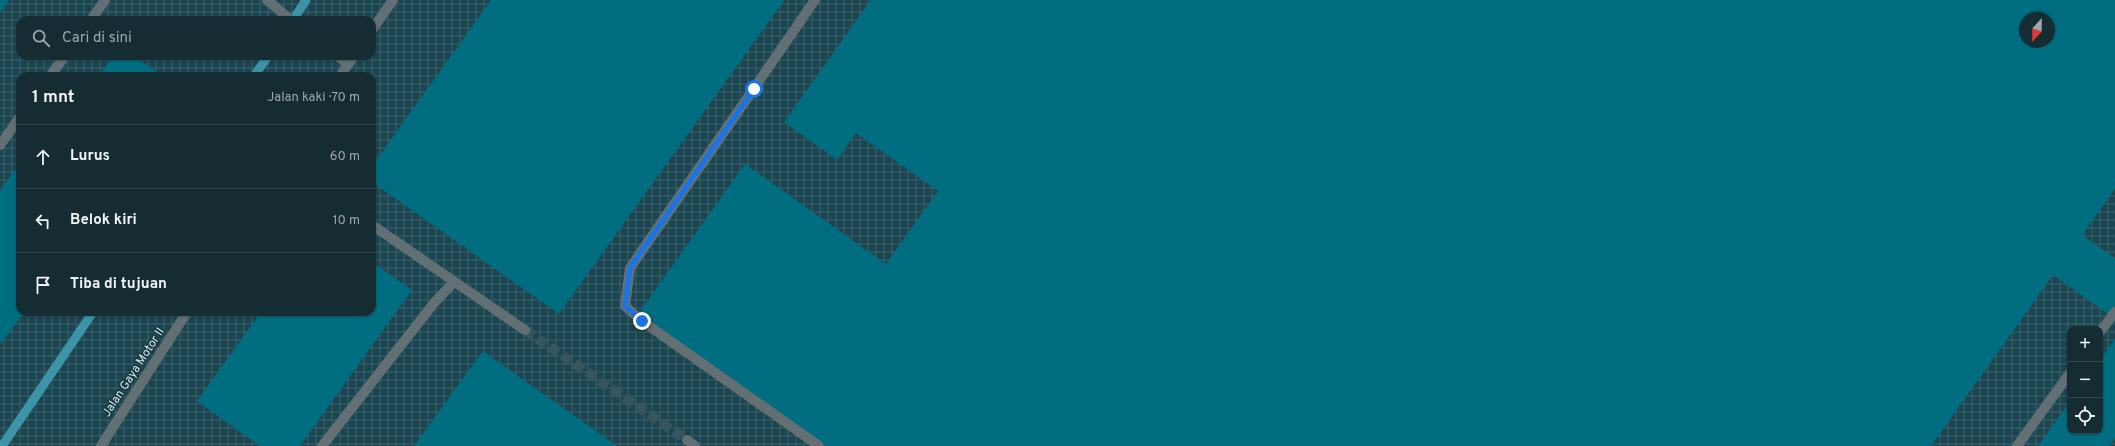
<!DOCTYPE html>
<html lang="id">
<meta charset="utf-8">
<style>
:root{--surface:#142c32;--page:#21383e;--text:#f1f3f6;--muted:#9da7ac;--line:#33484d}
body{margin:0;font-family:Overpass,sans-serif;background:var(--page);color:var(--text)}
.controls{position:absolute;right:12px;bottom:12px;display:grid;overflow:hidden;border-radius:8px;box-shadow:0 1px 3px #0004}
.controls button{width:36px;height:36px;display:grid;place-items:center;padding:0;border:0;border-bottom:1px solid var(--line);background:var(--surface);color:var(--text);font:20px sans-serif}
.compass{position:absolute;left:2019px;top:12px;width:36px;height:36px;border-radius:50%;background:var(--surface);box-shadow:0 1px 3px #0004;rotate:202deg}
.stop{position:absolute;width:12px;height:12px;margin:-9px;border:3px solid #1a73e8;border-radius:50%;background:#fff}
.stop.end{background:#1a73e8;border-color:#fff;box-shadow:0 1px 4px #0008}
.list{margin:0;padding:0;list-style:none}
h2{display:flex;justify-content:space-between;align-items:center;height:52px;margin:0;padding:0 16px;font-size:17px}
h2 small{font-size:13px;font-weight:400;color:var(--muted)}
.list li{display:grid;grid-template-columns:26px 1fr auto;gap:12px;align-items:center;box-sizing:border-box;height:64px;padding:0 16px;border-top:1px solid var(--line)}
.list b{display:block;font-size:15px;white-space:nowrap}
.list em{font-size:13px;font-style:normal;color:var(--muted)}
.icon{flex:none;width:22px;height:22px;fill:none;stroke:currentColor;stroke-width:2;stroke-linecap:round;stroke-linejoin:round}
.map{position:relative;flex:none;width:2115px;height:446px;overflow:hidden}
.search{position:absolute;background:var(--surface);box-shadow:0 1px 3px #0004;left:16px;top:16px;width:360px;height:44px;display:flex;align-items:center;gap:10px;box-sizing:border-box;padding:0 14px;border-radius:12px;color:var(--muted);font-size:15px}
.panel{position:absolute;background:var(--surface);box-shadow:0 1px 3px #0004;left:16px;top:72px;width:360px;height:244px;border-radius:12px}
.map>svg:first-child{display:block}
.industrial{fill:url(#industrial-grid);fill-rule:evenodd}
.lines{fill:none;stroke-linecap:round;stroke-linejoin:round}
.stream{stroke:#3d94a8;stroke-width:9}
.building{fill:#016d81;fill-rule:evenodd}
.minor-tunnel{stroke:#36555c;stroke-width:10;stroke-dasharray:10 5;stroke-linecap:butt}
.minor{stroke:#627074;stroke-width:10}
.route{stroke:#1a73e8;stroke-width:5}
.labels{text-anchor:middle;stroke-width:3.5;stroke-linejoin:round;paint-order:stroke}
.street-label{font-size:12px;fill:#d6e8ed;stroke:#1a3b43}
</style>
<div class="map">
<svg width="2115" height="446" viewBox="0 0 2115 446">
<defs>
<pattern id="industrial-grid" width="8" height="8" patternUnits="userSpaceOnUse"><rect width="8" height="8" fill="#1b4651"/><path d="M0 4h8M4 0v8" fill="none" stroke="#3b616a"/></pattern>
</defs>
<rect width="100%" height="100%" fill="#1a3b43"/>
<!-- industrial -->
<path class="industrial" d="M0 0H2115V446H0ZM2025 18H2049V42H2025ZM20 20H372V56H20ZM20 76H372V312H20ZM2070 329H2100V431H2070Z"/>
<g class="lines">
<!-- stream -->
<g class="stream">
<path d="M293 20 306 0"/>
<path d="M254 76 268 56"/>
<path d="M2 446 93 312"/>
</g>
</g>
<!-- building -->
<g class="building">
<path d="M0 0H9L0 13Z"/>
<path d="M491 0H784L559 314 372 182V166Z"/>
<path d="M871 0H2115V189L2082 235 2115 258V319L2053 275 1931 446H824L638 314 745 164 886 264 938 191 856 133 837 160 784 122ZM2025 18H2049V42H2025Z"/>
<path d="M113 56H134L163 76H99Z"/>
<path d="M20 163V312H24L0 345V191Z"/>
<path d="M372 262 412 290 300 446H260L197 401 261 312H372Z"/>
<path d="M2115 339V438L2110 446H2038L2070 402V431H2100V360Z"/>
<path d="M483 351 501 364 617 446H414Z"/>
</g>
<g class="lines">
<!-- minor-tunnel -->
<path class="minor-tunnel" d="M525 330 687 440"/>
<!-- minor -->
<g class="minor">
<path d="M267 0 291 20"/>
<path d="M815 0 630 268 625 306 642 321 819 446"/>
<path d="M91 20 105 0"/>
<path d="M372 30 393 0"/>
<path d="M338 56 348 64"/>
<path d="M50 76 65 56"/>
<path d="M340 76 354 56"/>
<path d="M0 145 20 117"/>
<path d="M372 225 525 330"/>
<path d="M2100 332 2115 312"/>
<path d="M687 440 695 446"/>
<path d="M101 446 187 312"/>
<path d="M322 446 434 303 454 282"/>
<path d="M2017 446 2070 373"/>
</g>
</g>
<g class="lines">
<!-- route -->
<path class="route" d="M642 321 625 306 630 268 754 89"/>
</g>
<g class="labels">
<!-- street labels -->
<g class="street-label">
<text transform="translate(133 372) rotate(-57)" y="4">Jalan Gaya Motor II</text>
</g>
</g>
</svg>
<div class="controls">
<button>+</button>
<button>−</button>
<button><svg class="icon" aria-label="locate" viewBox="0 0 24 24"><circle cx="12" cy="12" r="6"/><path d="M12 2v4M12 18v4M2 12h4M18 12h4"/></svg></button>
</div>
<svg class="compass" viewBox="-18 -18 36 36"><path d="M0-13l5 13h-10z" fill="#e53935"/><path d="M0 13l5-13h-10z" fill="#9da7ac"/></svg>
<div class="stop" style="left:754px;top:89px"></div>
<div class="stop end" style="left:642px;top:321px"></div>
<div class="search"><svg class="icon" aria-label="search" viewBox="0 0 24 24"><circle cx="10" cy="10" r="6"/><path d="M15 15l6 6"/></svg>Cari di sini</div>
<section class="panel">
<h2>1 mnt<small>Jalan kaki · 70 m</small></h2>
<ul class="list">
<li><svg class="icon" aria-label="ahead" viewBox="0 0 24 24"><path d="M12 20V5M6 11l6-6 6 6"/></svg><div><b>Lurus</b></div><em>60 m</em></li>
<li><svg class="icon" aria-label="left" viewBox="0 0 24 24"><path d="M17 20v-9H6M10 6l-5 5 5 5"/></svg><div><b>Belok kiri</b></div><em>10 m</em></li>
<li><svg class="icon" aria-label="arrive" viewBox="0 0 24 24"><path d="M6 21V4h12l-3 4 3 4H6"/></svg><div><b>Tiba di tujuan</b></div></li>
</ul>
</section>
</div>
